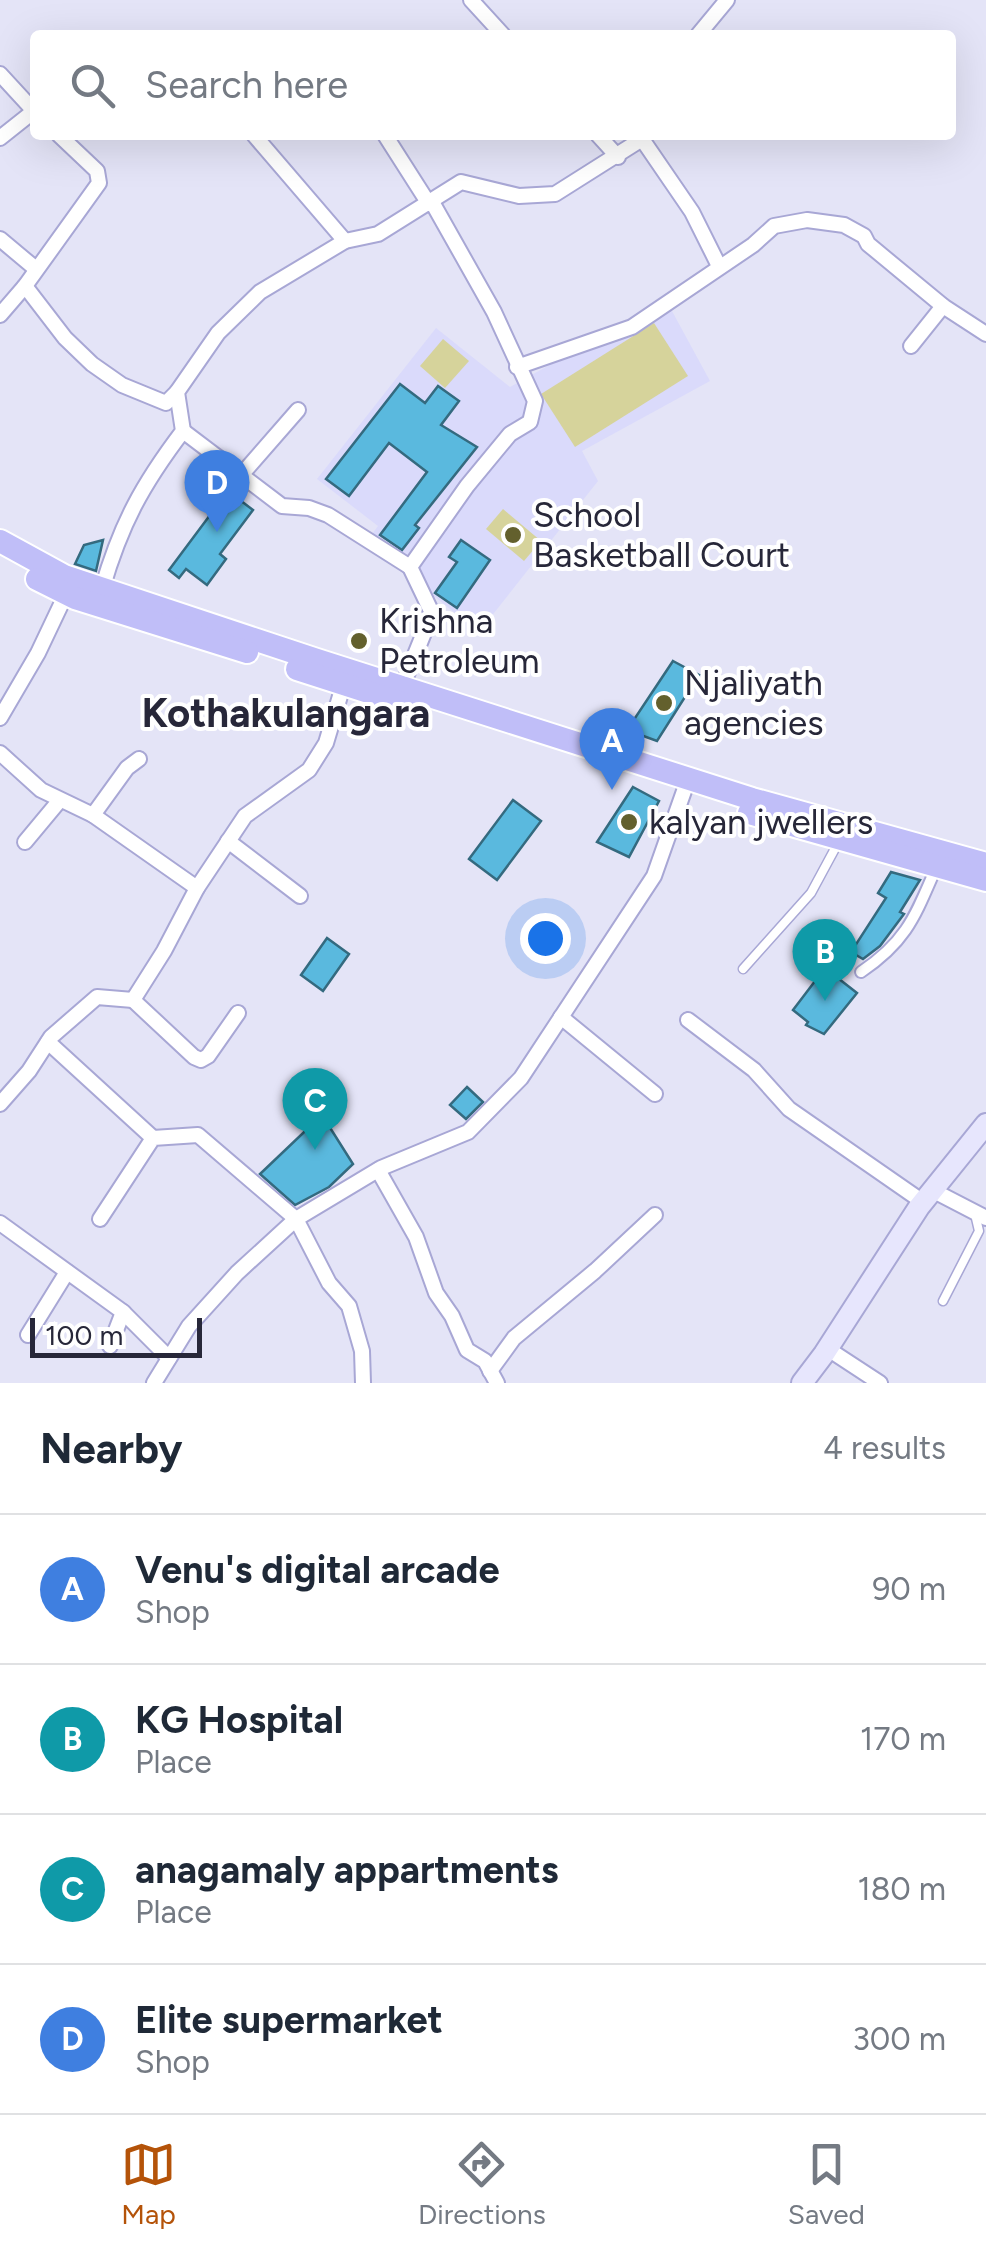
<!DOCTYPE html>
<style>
:root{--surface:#fff;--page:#f6f6f7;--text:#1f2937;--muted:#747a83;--line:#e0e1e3;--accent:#b45309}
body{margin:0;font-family:Figtree,sans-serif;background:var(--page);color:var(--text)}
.scale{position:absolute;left:30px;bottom:25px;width:172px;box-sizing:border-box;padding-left:10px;border:5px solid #272739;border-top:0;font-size:28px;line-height:35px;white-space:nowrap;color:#272739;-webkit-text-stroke:8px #fff;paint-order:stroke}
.you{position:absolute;left:545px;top:938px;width:35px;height:35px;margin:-25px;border:8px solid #fff;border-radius:50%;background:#1a73e8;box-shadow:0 0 0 15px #1a73e833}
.badge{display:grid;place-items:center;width:65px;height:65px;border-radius:50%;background:var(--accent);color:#fff;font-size:32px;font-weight:700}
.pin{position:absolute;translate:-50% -82px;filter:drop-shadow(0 2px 5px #0008)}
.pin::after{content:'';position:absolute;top:52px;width:35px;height:30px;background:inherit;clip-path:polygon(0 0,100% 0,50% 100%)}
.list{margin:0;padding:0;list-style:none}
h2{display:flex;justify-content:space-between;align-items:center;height:130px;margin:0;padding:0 40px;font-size:42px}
h2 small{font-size:32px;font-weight:400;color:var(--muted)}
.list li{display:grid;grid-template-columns:65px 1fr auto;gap:30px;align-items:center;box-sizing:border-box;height:150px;padding:0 40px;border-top:2px solid var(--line)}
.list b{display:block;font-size:38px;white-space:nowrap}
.list p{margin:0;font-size:32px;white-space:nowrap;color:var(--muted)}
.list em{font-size:32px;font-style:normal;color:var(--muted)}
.icon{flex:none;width:55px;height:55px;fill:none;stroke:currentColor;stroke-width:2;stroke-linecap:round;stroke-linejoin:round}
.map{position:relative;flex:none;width:986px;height:1383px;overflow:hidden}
.search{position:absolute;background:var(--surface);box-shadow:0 10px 40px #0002;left:30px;right:30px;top:30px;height:110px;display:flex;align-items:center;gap:25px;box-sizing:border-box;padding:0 35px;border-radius:10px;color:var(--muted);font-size:38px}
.sheet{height:730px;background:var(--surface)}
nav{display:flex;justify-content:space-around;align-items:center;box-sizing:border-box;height:140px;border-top:2px solid var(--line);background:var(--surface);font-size:28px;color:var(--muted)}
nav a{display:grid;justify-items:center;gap:5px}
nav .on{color:var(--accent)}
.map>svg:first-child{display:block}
.built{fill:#dadafb}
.green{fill:#d6d39b}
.building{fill:#5ab9de;stroke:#346a7f;stroke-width:2.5}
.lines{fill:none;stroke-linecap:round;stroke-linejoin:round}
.service-casing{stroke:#a8a7d5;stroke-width:11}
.pedestrian-casing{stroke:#a8a7d5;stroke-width:14}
.minor-casing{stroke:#a8a7d5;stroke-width:18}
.secondary-casing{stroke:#a8a7d5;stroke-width:24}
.trunk-casing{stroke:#fff;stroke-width:26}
.service{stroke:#fff;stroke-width:8}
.pedestrian{stroke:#fff;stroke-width:10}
.minor{stroke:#fff;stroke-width:14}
.secondary{stroke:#e7e6fd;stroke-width:20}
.trunk{stroke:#c0bef8;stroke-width:22}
.poi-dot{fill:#63602d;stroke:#fff;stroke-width:4}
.labels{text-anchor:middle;stroke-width:8;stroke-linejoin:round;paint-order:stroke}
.poi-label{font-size:35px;fill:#272739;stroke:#fff;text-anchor:start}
.quarter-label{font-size:40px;font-weight:bold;fill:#272739;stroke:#fff}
</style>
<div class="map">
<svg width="986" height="1383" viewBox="0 0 986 1383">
<rect width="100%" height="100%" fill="#e4e4f7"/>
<!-- built -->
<path class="built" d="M666 300 710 381 582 451 598 481 479 632 366 542 378 526 317 479 436 328 510 387Z"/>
<!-- green -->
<g class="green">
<path d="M654 323 688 376 575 447 541 394Z"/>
<path d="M443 339 469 361 445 388 420 366Z"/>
<path d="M503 509 541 541 524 561 486 529Z"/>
</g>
<!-- building -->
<g class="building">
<path d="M400 384 425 403 438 386 459 401 441 425 477 447 415 525 419 528 402 550 380 535 427 472 389 443 349 496 326 479Z"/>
<path d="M228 491 253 510 220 554 226 559 207 585 186 569 179 578 169 570Z"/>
<path d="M103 540 96 571 75 564 84 545Z"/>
<path d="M461 540 490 560 457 608 435 593 457 562 449 557Z"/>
<path d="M673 661 699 675 657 741 627 730Z"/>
<path d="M633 787 659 801 629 857 597 842Z"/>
<path d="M513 800 541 821 497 880 469 859Z"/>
<path d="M891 872 920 880 900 912 904 914 880 946 863 959 851 952 886 898 878 893Z"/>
<path d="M327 938 349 954 323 991 301 975Z"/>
<path d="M825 968 857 993 824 1034 806 1025 808 1022 793 1010Z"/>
<path d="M467 1087 483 1102 466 1119 450 1105Z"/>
<path d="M322 1115 353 1164 329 1187 295 1205 260 1174Z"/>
</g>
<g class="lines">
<defs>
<g id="service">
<path d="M743 969 811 893 838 843"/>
<path d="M943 1301 979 1231 975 1214"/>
</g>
<path id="pedestrian" d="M861 972C907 941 915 916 936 868"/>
<g id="minor">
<path d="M471 0 503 35"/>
<path d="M698 35 727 0"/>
<path d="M0 74 35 112"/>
<path d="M254 135 345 241"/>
<path d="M385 135 429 204"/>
<path d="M598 135 618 157"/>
<path d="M0 138 34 111"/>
<path d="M0 239 36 269"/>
<path d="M25 286 65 338 92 364 122 385 166 403 177 392"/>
<path d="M0 315 25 286 99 183 97 171 59 135"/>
<path d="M911 346 943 306"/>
<path d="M517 367 632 327 753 245 774 226 807 220 844 225 864 236 868 244 943 306 986 334"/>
<path d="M183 431 282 506 309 508 328 515 410 567"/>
<path d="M243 473 298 410"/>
<path d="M102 589C121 524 142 485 183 431L177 392 218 333 260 292 345 241 378 234 461 182 519 196 555 194 642 139 692 212 719 266"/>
<path d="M402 687 432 613 410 567 467 486 510 434 530 422 535 401 494 312 432 202"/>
<path d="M0 718 38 653 66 594"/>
<path d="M0 753 41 790 93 815 197 888"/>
<path d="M93 815 127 768 139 759"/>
<path d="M228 841 300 896"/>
<path d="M25 842 60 800"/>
<path d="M133 1000 194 1057 201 1060 208 1056 238 1013"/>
<path d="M561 1017 655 1094"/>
<path d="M688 1020 754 1070 789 1109 923 1202"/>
<path d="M48 1042 153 1138"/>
<path d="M0 1104 29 1071 51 1037 97 997 133 1000 164 951 197 888 245 816 309 770 326 743 343 686"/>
<path d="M378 1170 416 1237 436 1293 452 1316 467 1350 485 1361 497 1383"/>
<path d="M932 1190 986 1218"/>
<path d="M100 1219 153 1138 198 1135 296 1219 329 1283 349 1306 362 1351 363 1383"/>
<path d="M0 1223 123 1312 110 1346"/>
<path d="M123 1312 169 1358"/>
<path d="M28 1335 67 1272"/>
<path d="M828 1349 880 1383"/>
<path d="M490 1371 514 1338 595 1271 655 1215"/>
<path d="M154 1383 189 1326 237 1273 296 1219 381 1168 468 1132 521 1078 654 876 684 791"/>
</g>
<path id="secondary" d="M802 1383 824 1354 919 1207 986 1124"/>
<g id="trunk">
<path d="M0 541 64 576 317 660 752 799 986 864"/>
<path d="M37 579 75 598 247 652"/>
<path d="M297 669 409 705"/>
<path d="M749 813 986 880"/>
</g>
</defs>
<!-- service casing -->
<use href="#service" class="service-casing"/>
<!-- pedestrian casing -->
<use href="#pedestrian" class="pedestrian-casing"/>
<!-- minor casing -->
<use href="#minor" class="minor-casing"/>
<!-- secondary casing -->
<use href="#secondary" class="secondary-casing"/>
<!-- trunk casing -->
<use href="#trunk" class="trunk-casing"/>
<!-- service -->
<use href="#service" class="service"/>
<!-- pedestrian -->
<use href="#pedestrian" class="pedestrian"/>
<!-- minor -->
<use href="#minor" class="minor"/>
<!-- secondary -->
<use href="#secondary" class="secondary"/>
<!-- trunk -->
<use href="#trunk" class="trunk"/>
</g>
<!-- markers -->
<g class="poi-dot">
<circle cx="513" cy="535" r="10"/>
<circle cx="359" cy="641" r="10"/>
<circle cx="664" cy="703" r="10"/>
<circle cx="629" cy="822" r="10"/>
</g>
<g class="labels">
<!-- poi labels -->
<g class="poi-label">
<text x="533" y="527">School<tspan x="533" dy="40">Basketball Court</tspan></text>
<text x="379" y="633">Krishna<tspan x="379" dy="40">Petroleum</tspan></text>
<text x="684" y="695">Njaliyath<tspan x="684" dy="40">agencies</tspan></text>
<text x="649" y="834">kalyan jwellers</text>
</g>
<!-- quarter labels -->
<g class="quarter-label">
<text x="286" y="727">Kothakulangara</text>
</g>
</g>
</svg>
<div class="scale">100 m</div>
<div class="you"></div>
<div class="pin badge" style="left:612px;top:790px;background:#3f7fe0">A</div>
<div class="pin badge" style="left:825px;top:1001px;background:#0f9aa8">B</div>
<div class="pin badge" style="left:315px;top:1150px;background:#0f9aa8">C</div>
<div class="pin badge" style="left:217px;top:532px;background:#3f7fe0">D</div>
<div class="search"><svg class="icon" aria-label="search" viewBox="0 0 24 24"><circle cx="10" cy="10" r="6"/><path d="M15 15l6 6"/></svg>Search here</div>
</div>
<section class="sheet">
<h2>Nearby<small>4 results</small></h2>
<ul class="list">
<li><span class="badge" style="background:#3f7fe0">A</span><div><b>Venu's digital arcade</b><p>Shop</p></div><em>90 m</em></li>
<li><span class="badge" style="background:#0f9aa8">B</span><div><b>KG Hospital</b><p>Place</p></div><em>170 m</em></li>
<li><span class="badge" style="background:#0f9aa8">C</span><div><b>anagamaly appartments</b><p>Place</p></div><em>180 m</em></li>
<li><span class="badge" style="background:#3f7fe0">D</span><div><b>Elite supermarket</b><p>Shop</p></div><em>300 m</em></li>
</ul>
</section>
<nav>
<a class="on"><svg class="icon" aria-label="map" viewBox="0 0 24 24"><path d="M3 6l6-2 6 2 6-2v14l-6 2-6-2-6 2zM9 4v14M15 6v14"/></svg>Map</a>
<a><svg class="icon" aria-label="directions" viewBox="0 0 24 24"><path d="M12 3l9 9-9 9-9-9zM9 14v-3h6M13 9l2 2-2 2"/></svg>Directions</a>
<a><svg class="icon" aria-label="saved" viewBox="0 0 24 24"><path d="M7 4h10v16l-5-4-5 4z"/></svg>Saved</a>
</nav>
